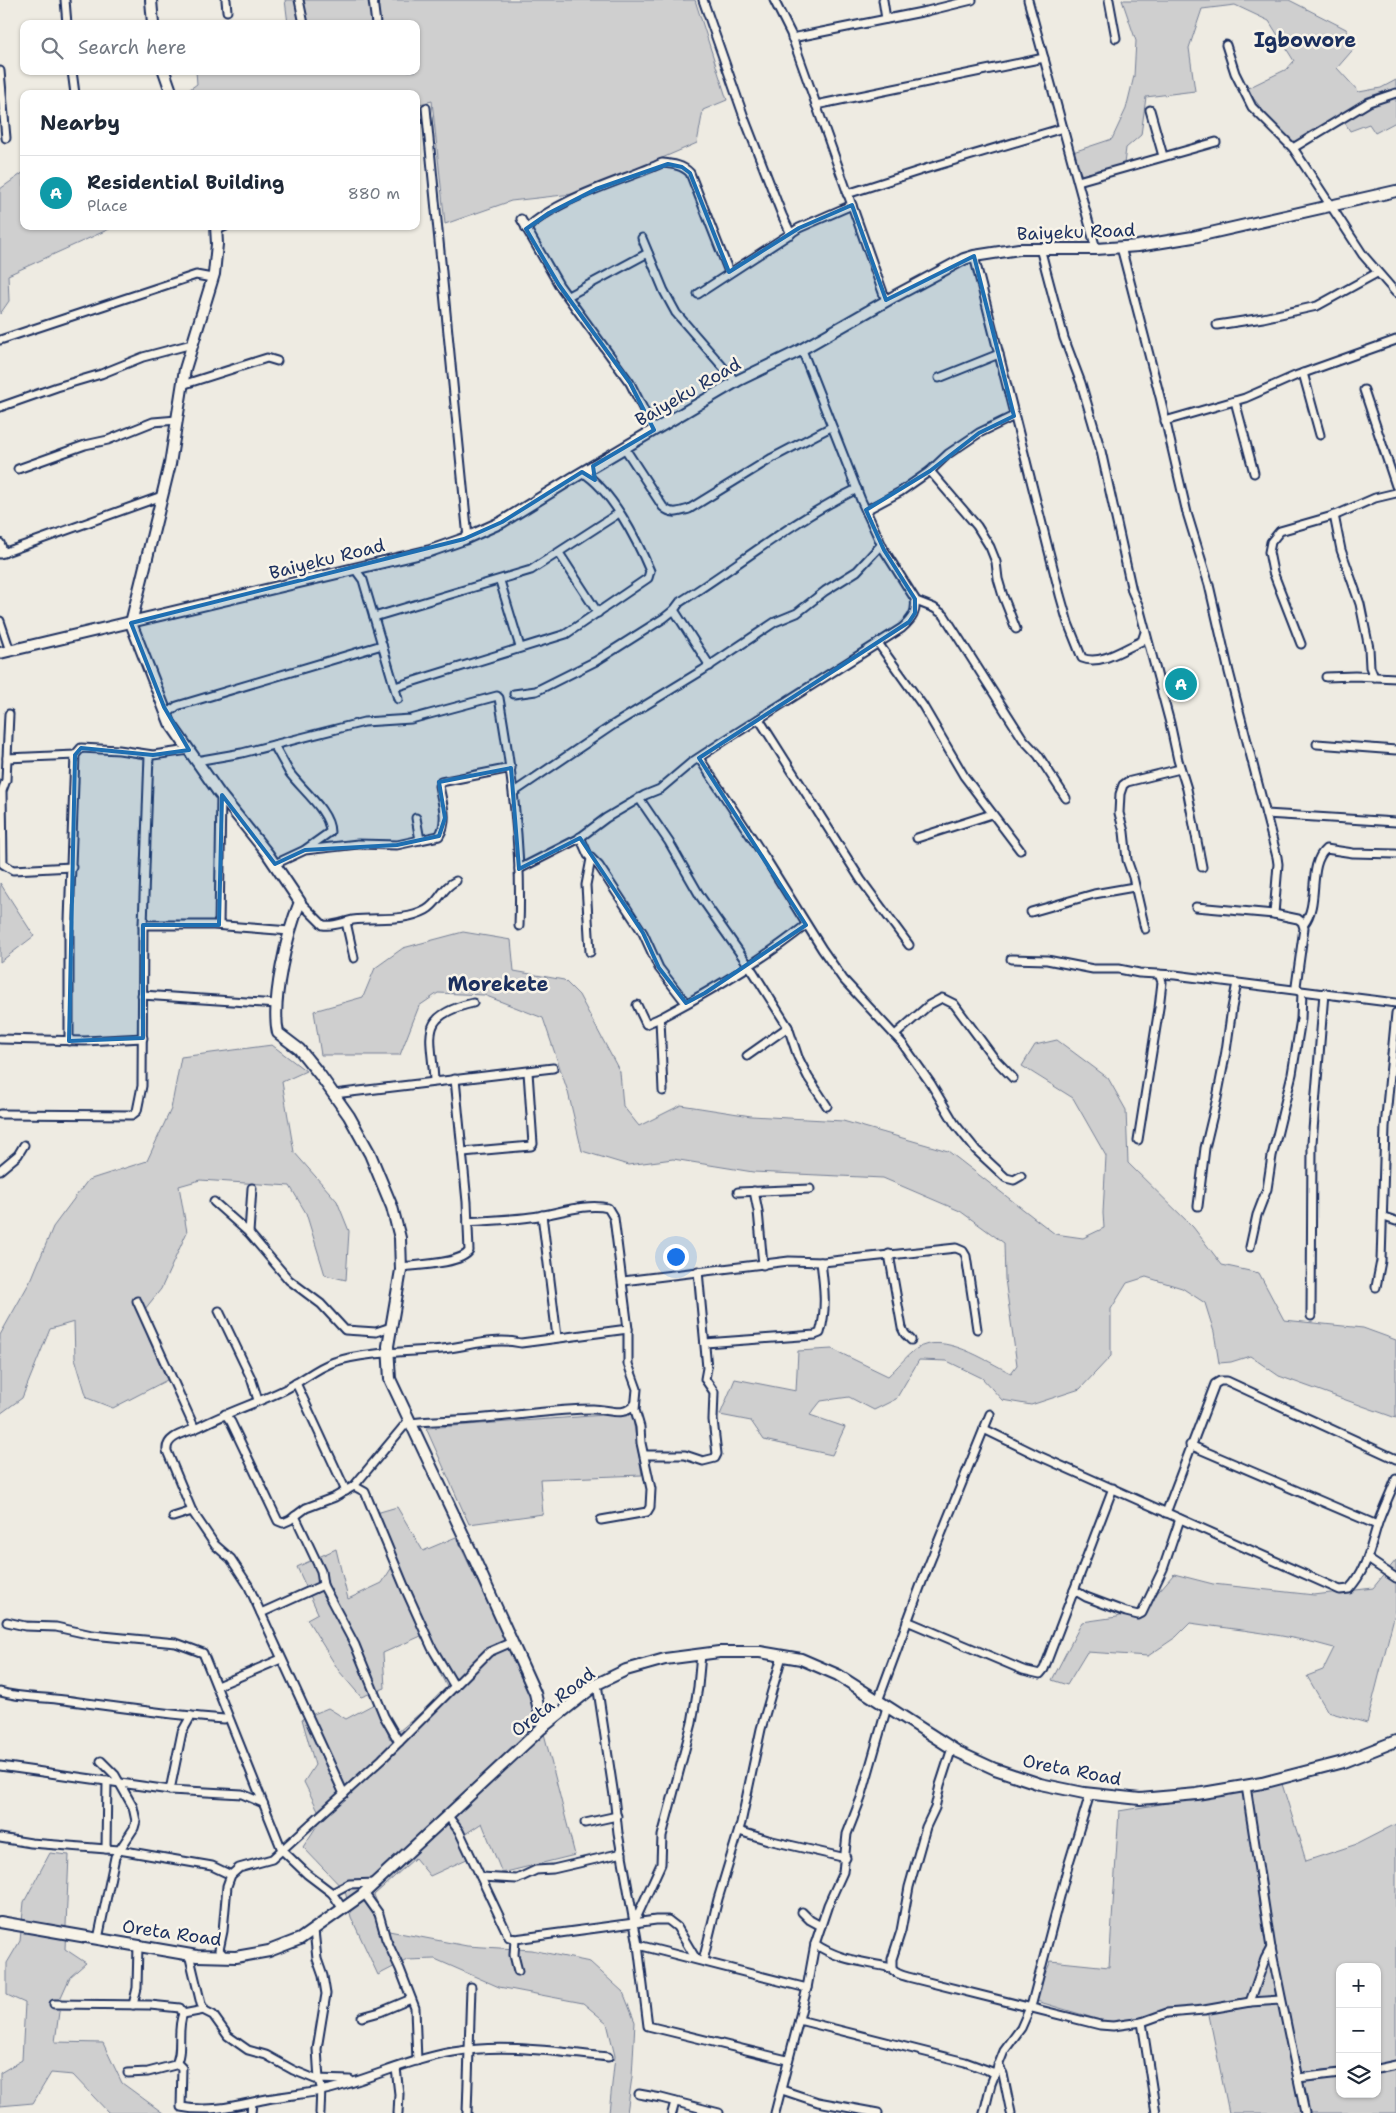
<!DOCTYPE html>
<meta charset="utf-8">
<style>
:root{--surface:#fff;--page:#f6f6f7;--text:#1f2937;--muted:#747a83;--line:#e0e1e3;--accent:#1f6fb2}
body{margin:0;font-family:"Shantell Sans",sans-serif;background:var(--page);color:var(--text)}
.controls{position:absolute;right:15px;bottom:15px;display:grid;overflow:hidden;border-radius:10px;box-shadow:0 1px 4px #0004}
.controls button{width:45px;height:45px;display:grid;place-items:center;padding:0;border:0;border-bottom:1px solid var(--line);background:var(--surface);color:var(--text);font:25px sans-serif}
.you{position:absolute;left:675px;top:1256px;width:18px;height:18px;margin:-12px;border:4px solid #fff;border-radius:50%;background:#1a73e8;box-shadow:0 0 0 8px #1a73e833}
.badge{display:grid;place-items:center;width:32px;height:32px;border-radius:50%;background:var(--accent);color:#fff;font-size:16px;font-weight:700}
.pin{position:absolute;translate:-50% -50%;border:2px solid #fff;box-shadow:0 1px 5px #0006}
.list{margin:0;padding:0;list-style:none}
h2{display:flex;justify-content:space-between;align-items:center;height:65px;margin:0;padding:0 20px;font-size:21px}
h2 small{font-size:16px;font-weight:400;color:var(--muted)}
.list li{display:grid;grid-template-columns:32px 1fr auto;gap:15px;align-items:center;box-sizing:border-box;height:75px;padding:0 20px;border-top:1px solid var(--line)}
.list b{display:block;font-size:19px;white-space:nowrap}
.list p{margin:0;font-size:16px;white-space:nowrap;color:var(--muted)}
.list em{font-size:16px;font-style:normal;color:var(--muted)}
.icon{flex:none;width:28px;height:28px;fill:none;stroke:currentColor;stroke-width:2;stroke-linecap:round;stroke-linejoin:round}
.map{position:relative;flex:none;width:1396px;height:2113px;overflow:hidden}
.search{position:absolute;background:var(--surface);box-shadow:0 1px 4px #0004;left:20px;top:20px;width:400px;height:55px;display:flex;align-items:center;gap:12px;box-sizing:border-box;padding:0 18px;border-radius:10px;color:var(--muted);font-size:19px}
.panel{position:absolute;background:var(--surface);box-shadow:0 1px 4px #0004;left:20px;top:90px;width:400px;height:140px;border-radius:10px}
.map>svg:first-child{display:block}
.green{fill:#cfcfcf;stroke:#757f96;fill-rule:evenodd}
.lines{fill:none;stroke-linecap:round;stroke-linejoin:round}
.street-casing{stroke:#1b2f5e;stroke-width:11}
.secondary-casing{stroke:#1b2f5e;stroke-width:14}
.street{stroke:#f7f3e8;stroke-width:7}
.secondary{stroke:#f7f3e8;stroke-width:10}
.marked{fill:#1f6fb2;fill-opacity:0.2;stroke:#1f6fb2;stroke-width:4;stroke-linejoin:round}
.labels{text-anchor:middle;stroke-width:5;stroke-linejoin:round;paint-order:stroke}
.street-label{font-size:18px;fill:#1b2f5e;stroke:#f7f3e8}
.quarter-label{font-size:20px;font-weight:bold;fill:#1b2f5e;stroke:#f7f3e8}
</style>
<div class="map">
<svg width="1396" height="2113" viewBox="0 0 1396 2113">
<rect width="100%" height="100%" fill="#eeebe2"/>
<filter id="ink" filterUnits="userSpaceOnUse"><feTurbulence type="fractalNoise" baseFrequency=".02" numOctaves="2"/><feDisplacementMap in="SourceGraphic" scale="10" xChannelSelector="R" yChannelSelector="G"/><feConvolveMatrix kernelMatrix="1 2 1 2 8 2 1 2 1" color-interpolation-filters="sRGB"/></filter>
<g filter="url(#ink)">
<!-- green -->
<g class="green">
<path d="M285 0H695L727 100 703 110 697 143 581 193 511 201 445 224 432 101 416 105V94H183L197 84 196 71H416V24H288Z"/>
<path d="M1122 0H1289L1346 29 1357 45 1337 68 1359 92 1381 88 1396 80V122L1375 133 1369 124 1350 131 1345 123 1292 147 1246 89 1287 69 1294 61 1269 21 1235 5 1202 9 1189 48 1195 91 1146 97 1141 135 1126 148 1124 164 1082 175 1070 153 1112 139 1126 109 1134 76 1136 41Z"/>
<path d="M24 172V226H116L8 275 9 301 0 314V189Z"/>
<path d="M0 883 34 936 0 962Z"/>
<path d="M463 932 511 940 514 971 564 980 579 995 620 1072 623 1106 639 1126 681 1105 751 1116 843 1121 948 1151 1055 1234 1083 1238 1104 1228 1103 1213 1106 1156 1073 1098 1022 1066 1035 1045 1057 1040 1108 1078 1126 1110 1128 1163 1193 1227 1222 1265 1259 1273 1284 1320 1363 1328 1396 1340V1418L1279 1376 1250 1356 1231 1362 1219 1363 1214 1332 1205 1303 1182 1288 1146 1277 1127 1283 1111 1309V1356L1080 1389 1031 1405 1002 1400 982 1378 947 1361 919 1360 896 1399 874 1410 849 1397 821 1401 810 1415 845 1427 832 1455 764 1440 751 1421 720 1415 735 1379 796 1391 798 1351 832 1349 888 1376C897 1368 906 1356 916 1349 944 1331 985 1361 1011 1373L1017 1365 1005 1279 1004 1243 960 1211 883 1178 753 1172 673 1159 628 1165 582 1151 568 1092 543 1018 484 995 438 993 419 1006 400 1055H321L314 1011 363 997 375 968 403 948Z"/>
<path d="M272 1045 306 1071 282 1082 294 1152 337 1201 349 1231 346 1280 325 1275 306 1213 290 1186 200 1180 179 1186 187 1232 161 1289 141 1314 149 1340 167 1380 113 1408 87 1398 75 1358 74 1322 50 1329 22 1398 0 1414V1335L32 1278 53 1227 88 1180 147 1161 171 1109 181 1057Z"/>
<path d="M632 1413 642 1475 540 1479 543 1514 469 1524 426 1428Z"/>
<path d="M397 1507 423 1551 456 1537 537 1706 575 1855 502 1873 482 1823 459 1838 469 1858 430 1876 415 1858 374 1895 389 1931 467 1946 532 1950 590 1962 623 1992 635 2022 632 2077 627 2113H609L615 2056 607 2023 583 2003 499 1987 435 1959 407 1960 378 1975 351 1917 345 1891 303 1847 322 1818 304 1782 315 1765 302 1719 328 1708 346 1719 376 1703 390 1739 448 1689 421 1636 383 1653 385 1688 361 1697 339 1671 307 1619 318 1613 297 1567 336 1549 348 1599 382 1583 392 1567 373 1514Z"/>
<path d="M1396 1560V1609L1367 1723 1328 1712 1307 1676 1323 1670 1334 1648C1287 1634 1238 1630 1190 1623L1176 1637 1148 1656 1087 1652 1067 1685 1052 1680 1082 1622 1117 1617 1145 1607 1174 1574 1213 1584 1314 1595 1373 1588Z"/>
<path d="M1282 1784 1306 1861 1357 1844 1396 1824V2113H1229L1209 2015 1168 2012 1110 2023 1033 2000 1051 1961 1109 1967 1119 1811ZM1340 1967H1377V2094H1340Z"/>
<path d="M50 1853 69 1855 65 1949 86 1963 70 1977 61 1997 55 2042 103 2043 122 2083 163 2113H109L73 2075 51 2073 33 2103 0 2106V2073L22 2060 25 2003 7 1995V1963L20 1941 24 1902Z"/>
</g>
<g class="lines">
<defs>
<g id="street">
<path d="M65 0 67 24"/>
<path d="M226 0 227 11"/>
<path d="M299 0 304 24"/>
<path d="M373 0 376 24"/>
<path d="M703 0 745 120 782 215 791 234"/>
<path d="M774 0 791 34 886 301"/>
<path d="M883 0 886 19"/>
<path d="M1028 0 1096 249"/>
<path d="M1109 0 1116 38"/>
<path d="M792 38 927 11 972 0"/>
<path d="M1226 45 1235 73 1252 107 1293 148 1363 255 1396 293"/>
<path d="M0 71 6 138"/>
<path d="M72 71 75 94"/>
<path d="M816 105 1044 58"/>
<path d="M426 108 468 538"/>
<path d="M1150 110 1163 156"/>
<path d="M1293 148 1369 102 1396 93"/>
<path d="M1078 181 1216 142"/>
<path d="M847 194 925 169 1063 128"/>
<path d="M521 219 559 285 630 383 654 430"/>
<path d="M526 229C560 197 619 182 662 163 672 164 683 165 690 173L729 272"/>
<path d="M217 230 226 226"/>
<path d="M642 238 664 291 676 313 736 382"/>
<path d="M1121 247 1160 397 1187 513 1209 585 1229 672 1277 857 1278 864 1274 914"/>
<path d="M1040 248 1064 338 1081 383 1101 451 1132 591 1139 607 1170 723 1178 760 1187 789 1202 867"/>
<path d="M974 256 1060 595 1068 623 1082 658C1101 666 1125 648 1142 641L1145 632"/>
<path d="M698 294 799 228 852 205"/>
<path d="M568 296 648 253"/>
<path d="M1217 325 1263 318 1317 306 1377 273"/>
<path d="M0 340 196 275 212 278"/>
<path d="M1303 373 1320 435"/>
<path d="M939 378 999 354"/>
<path d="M182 385 267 358 277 361"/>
<path d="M1364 390 1396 486"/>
<path d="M1235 401 1254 473"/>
<path d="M0 407 57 387 101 374 143 357 192 344"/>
<path d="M1165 421 1245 398 1295 376 1396 340"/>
<path d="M624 447 663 507C672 515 678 512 689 509L772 458 831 427"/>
<path d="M18 469 85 445 108 440 153 422 177 420"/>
<path d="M930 471 977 526 990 547 996 562 998 579 1003 596 1016 629"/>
<path d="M867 513 870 508 900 492 930 471 948 454 979 433 1014 416"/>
<path d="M1334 515 1341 550 1360 604 1369 648 1370 667 1374 677"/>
<path d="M0 543 4 553"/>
<path d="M559 553 598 613"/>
<path d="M0 554 162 496"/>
<path d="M355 569 363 580 398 699"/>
<path d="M500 581 520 647"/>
<path d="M916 601 934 608 944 615 1023 739 1038 755 1066 798"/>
<path d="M674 610 710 666"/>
<path d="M374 617 531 570 619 513"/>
<path d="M0 621 10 651"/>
<path d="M878 643 923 706 964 776 1020 850"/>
<path d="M1301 644 1273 572 1269 552 1271 542 1280 531 1336 515 1375 498 1396 493"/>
<path d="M1326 677 1355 676 1396 678"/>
<path d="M395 687 566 634 648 578 650 571C637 540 611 489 582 472"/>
<path d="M514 694 536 691 596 661 664 618 674 610 680 602C739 565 793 520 857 489"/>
<path d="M9 714 6 780 2 791 3 864 13 870 72 867"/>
<path d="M167 714 177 706 382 645"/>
<path d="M759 719 861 880 909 945"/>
<path d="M1317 744 1396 750"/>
<path d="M274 745C279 754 284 763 289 772 301 789 330 811 330 832L306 849"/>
<path d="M7 758 75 755"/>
<path d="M699 758 766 859 822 949 843 979 902 1043 931 1084 955 1124 976 1150 1006 1178 1014 1180 1021 1176"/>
<path d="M196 761 242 753 364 722 411 719 497 696 499 698C512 773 522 849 519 926"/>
<path d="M514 792 613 725 703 670 775 622 797 613 825 591 857 571 881 545"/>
<path d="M639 798 669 842 700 896 754 973 788 1027 798 1057 808 1077 827 1106"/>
<path d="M1266 814 1396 822"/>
<path d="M580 837 588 855 599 866 643 933 659 968 686 1003"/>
<path d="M917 838 992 814"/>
<path d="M420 840 439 836C449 821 442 802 439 786L441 782 511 768"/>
<path d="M275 864 305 850 358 844 397 845 420 840 416 818"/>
<path d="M519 869 578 839 606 818 645 795 660 789 692 762 727 739 902 628C912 619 917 612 915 599L884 550 861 500 802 350"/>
<path d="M300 902 323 925C333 927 343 922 353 920 377 917 404 922 426 910 439 903 442 887 456 881"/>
<path d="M1196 907 1274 914 1298 919 1302 922 1304 928 1296 986 1299 991"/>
<path d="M1031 912 1094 894 1134 887"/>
<path d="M346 922 354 958"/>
<path d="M1304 924C1320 904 1307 865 1326 849L1353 853 1396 854"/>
<path d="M143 925H213L290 931"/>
<path d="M219 925 221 795"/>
<path d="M1145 929 1133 877 1127 860 1124 832 1119 813 1120 794 1123 785 1127 782 1180 769"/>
<path d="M590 952 586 885 591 859"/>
<path d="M1011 959 1047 960 1093 969H1119L1139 973 1175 975 1396 1003"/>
<path d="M142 995 277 1004"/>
<path d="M637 1005 646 1024 660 1018C711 991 761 961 806 925"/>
<path d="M660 1018 663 1091"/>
<path d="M895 1035 929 1005 942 998 954 1004 994 1058 1013 1078"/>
<path d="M0 1039 85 1041 143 1038"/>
<path d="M69 1041V921L75 755 81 748 119 750 153 755 189 750"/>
<path d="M747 1056 788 1027"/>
<path d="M434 1081C432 1035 417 1016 473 1003"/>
<path d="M334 1094 553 1068"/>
<path d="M0 1114 132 1115 137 1111 142 1086 143 925 149 755"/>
<path d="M1138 1140 1159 1008 1162 982 1159 974"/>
<path d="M463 1152 531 1146 533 1144 528 1072"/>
<path d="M0 1170 18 1155 24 1145"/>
<path d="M754 1191 758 1211 763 1265"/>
<path d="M738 1192 810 1189"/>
<path d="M214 1202 249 1233 289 1280 321 1304 345 1330 376 1332 391 1327"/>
<path d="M1198 1206 1205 1148 1217 1098 1226 1051 1232 1008 1237 983"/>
<path d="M542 1215 557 1337"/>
<path d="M1384 1217 1396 1221"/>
<path d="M468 1222C489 1220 510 1220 531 1217 553 1215 585 1202 608 1208L614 1218 628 1329V1364L637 1389 635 1410 640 1427 641 1443 651 1489 650 1507 647 1512 601 1520"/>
<path d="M249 1233 252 1188"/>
<path d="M1250 1247 1257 1215 1267 1189 1272 1156 1292 1074 1301 1019 1302 992"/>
<path d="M889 1254 902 1328 905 1334 911 1340"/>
<path d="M400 1267C416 1265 461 1264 469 1251L467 1202 455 1079"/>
<path d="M623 1281 789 1261 823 1262 956 1248 963 1251 966 1256 977 1329"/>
<path d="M1376 1287 1381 1261 1385 1127 1396 1013"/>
<path d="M137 1301 195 1429"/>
<path d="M219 1311 251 1378 258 1400"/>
<path d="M1311 1316 1312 1143 1324 993"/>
<path d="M705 1343 815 1335 820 1333C827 1310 824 1285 821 1262"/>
<path d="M296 1383 346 1491"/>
<path d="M225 1414 231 1422 278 1521 283 1523 290 1520 306 1508 335 1497 354 1486 409 1420"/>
<path d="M411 1423C431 1420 451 1421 472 1419 512 1417 552 1409 593 1409 609 1409 624 1418 635 1404"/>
<path d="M984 1429 1037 1455 1340 1590 1349 1589C1366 1571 1370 1549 1377 1526 1382 1510 1390 1495 1396 1479"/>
<path d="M1190 1445 1377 1525"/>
<path d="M645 1455H685L703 1461 715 1458 717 1454 713 1420 714 1392 705 1379 707 1368 698 1271"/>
<path d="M354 1486 365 1492 405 1588 432 1648 455 1687"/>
<path d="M1166 1513 1215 1384 1220 1381H1227L1396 1459"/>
<path d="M173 1517 192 1511"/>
<path d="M1368 1559 1396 1578"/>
<path d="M323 1585 355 1645 384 1716 399 1742"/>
<path d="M1074 1590 1086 1597 1126 1612 1138 1615 1142 1613 1163 1569 1180 1519"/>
<path d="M261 1613 323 1585 321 1571 295 1516"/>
<path d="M907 1621 1023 1670 1040 1674 1044 1669 1113 1488"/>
<path d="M7 1622 25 1626 56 1627 92 1635 176 1643 203 1653 282 1850 307 1874 332 1893 343 1909"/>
<path d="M597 1684 614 1796 618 1833 638 1945 648 2026 787 2060"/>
<path d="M217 1686 281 1659"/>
<path d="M0 1692C21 1698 43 1697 64 1700 118 1707 171 1715 224 1719"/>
<path d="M878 1701 923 1579 990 1414"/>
<path d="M0 1766 170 1790 242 1794 263 1803"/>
<path d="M1246 1786 1271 1948 1305 2113"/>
<path d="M170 1790 182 1732 191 1716"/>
<path d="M344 1794 248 1585 231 1559 215 1545 192 1511 167 1451C165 1435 190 1432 201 1426 228 1412 257 1403 284 1390 301 1382 316 1368 334 1362 363 1352 411 1352 442 1349 468 1346 495 1337 521 1343L628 1329"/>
<path d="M448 1816 459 1831 509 1937 515 1939 656 1920H668L677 1927 696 1959"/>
<path d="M585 1823 617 1816"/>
<path d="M739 1831 768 1840 846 1858"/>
<path d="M0 1838 31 1843 119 1850 212 1866 231 1875"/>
<path d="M106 1849 107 1781"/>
<path d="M481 1877 517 1879 536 1870 553 1869 622 1853"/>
<path d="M332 1893 349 1884 376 1883"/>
<path d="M364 1893 379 1914 386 1939 400 1969 415 2008 417 2061"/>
<path d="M802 1912 810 1920 821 1926"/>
<path d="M634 1923 661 1864 662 1836 692 1723 698 1687 701 1654"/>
<path d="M314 1930 317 1959 323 1976 326 1994 317 2049 319 2080 321 2087 320 2113"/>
<path d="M98 1939 115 1857 134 1828 136 1821 133 1807 115 1775 101 1761"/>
<path d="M515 1939 514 1955 518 1971"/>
<path d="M815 1944C839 1960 860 1961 887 1967 892 1968 893 1971 897 1973 900 1975 905 1976 908 1977L1100 2025 1113 2026 1142 2022 1167 2013 1204 2010 1250 2002 1281 2000"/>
<path d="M638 1945 807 1988"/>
<path d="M189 1954 201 2004 205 2011 213 2015 228 2036 248 2050 266 2055 293 2070 315 2079 350 2080"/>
<path d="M224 1956 219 1950 223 1931 227 1886 231 1875 239 1868 272 1859 382 1759 489 1652 512 1642"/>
<path d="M703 1961 718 1899 741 1823 761 1729 782 1656"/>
<path d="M892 1968V1959L901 1931 909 1887 926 1827 935 1808 940 1785 952 1748"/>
<path d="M1250 2002 1265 1959 1271 1948"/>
<path d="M54 2004 150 2005 180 2008 183 2014"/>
<path d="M133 2005 137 1988 138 1945"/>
<path d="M362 2017 380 2012 411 1999"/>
<path d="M799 2020 965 2062 995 2073"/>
<path d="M1142 2022 1156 2113"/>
<path d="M177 2063 182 2068 181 2107C211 2113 238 2105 267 2099 288 2095 309 2094 330 2089 372 2078 411 2059 453 2052 504 2043 557 2052 608 2057"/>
<path d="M998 2065 1003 2074 1011 2113"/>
<path d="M396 2068 399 2094 398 2113"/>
<path d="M1377 2069 1396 2065"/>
<path d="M128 2073 148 2072 175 2065C184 2053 176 2029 183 2014L204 2010"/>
<path d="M1298 2078 1340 2073"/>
<path d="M782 2090 818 2102 878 2113"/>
<path d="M639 2094 661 2098 719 2113"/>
<path d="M251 2113 252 2103"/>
<path d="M467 2113 471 1987"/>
<path d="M672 2113 675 2102"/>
<path d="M775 2113 807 1988 815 1944 828 1905 843 1872 847 1834 861 1798 887 1707"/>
<path d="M984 2113 991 2084 1004 2051 1021 2028 1032 2003 1068 1866 1090 1794"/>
</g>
<g id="secondary">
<path d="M151 0 153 24"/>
<path d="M164 71 172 94"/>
<path d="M216 226 217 244 214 274 185 369 170 464 131 623 170 723 219 793 267 853 300 902C287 933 271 1001 278 1033L299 1049 320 1075 349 1116 370 1154 392 1207 400 1238 401 1270 388 1346 390 1379 469 1547 535 1693 543 1727"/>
<path d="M0 653 430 551 464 539 502 522 573 478 739 380 797 352 895 296 964 259 974 256 1019 249H1096L1138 246 1193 237 1396 191"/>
<path d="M0 1922 197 1956 236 1957 269 1951 300 1939 362 1895 543 1727 597 1684 626 1670 665 1659 719 1652H760L801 1659 838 1675 958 1752 995 1769 1040 1784 1084 1793 1140 1799 1197 1794 1262 1783 1343 1762 1396 1741"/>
</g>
</defs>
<!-- street casing -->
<use href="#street" class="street-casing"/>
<!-- secondary casing -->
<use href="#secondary" class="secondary-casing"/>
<!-- street -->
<use href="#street" class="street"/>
<!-- secondary -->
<use href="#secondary" class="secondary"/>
</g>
</g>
<!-- marked area -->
<path class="marked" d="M668 164 682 167 690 173 729 272 799 228 852 205 886 300 974 256 1014 416 979 433 930 471 866 510 884 550 915 599V613L909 622 699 758 806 925 705 993 686 1003 659 968 643 933 580 838 519 869 511 768 439 782 445 818 439 836 397 845 305 850 275 864 222 795 219 925H143V1038L69 1041 75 755 81 748 153 755 189 750 164 707 131 623 464 539 502 522 582 472 595 480 593 466 654 430 630 383 559 285 526 229 549 213 596 189Z"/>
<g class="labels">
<!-- street labels -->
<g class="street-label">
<text transform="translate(1076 232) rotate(-2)" y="6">Baiyeku Road</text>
<text transform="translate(688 392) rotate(-30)" y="6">Baiyeku Road</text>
<text transform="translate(327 559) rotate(-14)" y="6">Baiyeku Road</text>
<text transform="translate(553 1702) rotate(-38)" y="6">Oreta Road</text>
<text transform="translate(1072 1770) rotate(11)" y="6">Oreta Road</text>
<text transform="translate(172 1933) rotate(8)" y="6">Oreta Road</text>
</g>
<!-- quarter labels -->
<g class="quarter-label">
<text x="1305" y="47">Igbowore</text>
<text x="498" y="991">Morekete</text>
</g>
</g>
</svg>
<div class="controls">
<button>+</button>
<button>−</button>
<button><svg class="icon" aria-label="layers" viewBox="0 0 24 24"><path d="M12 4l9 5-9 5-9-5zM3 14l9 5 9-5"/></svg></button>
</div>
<div class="you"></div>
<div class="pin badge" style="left:1181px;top:684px;background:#0f9aa8">A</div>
<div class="search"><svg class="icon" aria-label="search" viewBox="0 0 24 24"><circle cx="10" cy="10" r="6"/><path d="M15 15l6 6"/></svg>Search here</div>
<section class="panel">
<h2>Nearby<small></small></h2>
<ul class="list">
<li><span class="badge" style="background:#0f9aa8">A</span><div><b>Residential Building</b><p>Place</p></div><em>880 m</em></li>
</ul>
</section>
</div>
